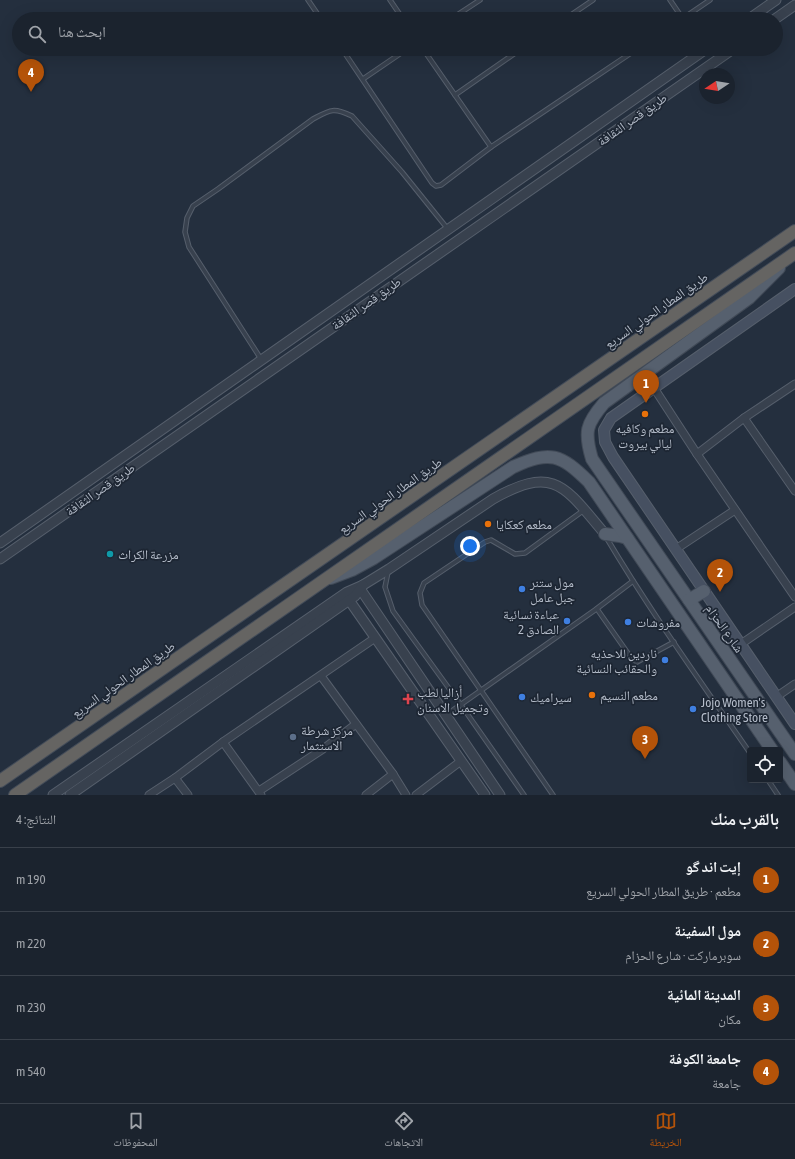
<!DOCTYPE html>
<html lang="ar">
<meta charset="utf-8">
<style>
:root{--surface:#1b232e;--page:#282f3a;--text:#f1f3f6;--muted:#a0a4aa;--line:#39404a;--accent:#b45309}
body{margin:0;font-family:"Asap Condensed","Noto Naskh Arabic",sans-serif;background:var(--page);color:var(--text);direction:rtl}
.controls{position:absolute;right:12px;bottom:12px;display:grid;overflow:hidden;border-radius:4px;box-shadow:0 4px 16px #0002}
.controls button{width:36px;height:36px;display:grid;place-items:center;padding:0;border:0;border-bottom:1px solid var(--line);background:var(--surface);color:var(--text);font:20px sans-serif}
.compass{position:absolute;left:699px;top:68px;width:36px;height:36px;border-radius:50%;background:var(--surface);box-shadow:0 4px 16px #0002;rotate:258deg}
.you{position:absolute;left:470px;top:546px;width:14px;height:14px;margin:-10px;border:3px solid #fff;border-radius:50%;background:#1a73e8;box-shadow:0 0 0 6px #1a73e833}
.badge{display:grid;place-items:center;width:26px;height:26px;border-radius:50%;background:var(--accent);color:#fff;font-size:13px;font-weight:700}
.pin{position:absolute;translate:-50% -33px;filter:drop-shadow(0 1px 2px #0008)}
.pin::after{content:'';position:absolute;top:21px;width:14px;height:12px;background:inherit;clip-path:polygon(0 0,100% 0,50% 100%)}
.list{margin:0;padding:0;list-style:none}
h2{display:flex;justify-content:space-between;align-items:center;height:52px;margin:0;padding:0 16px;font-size:17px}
h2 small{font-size:13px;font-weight:400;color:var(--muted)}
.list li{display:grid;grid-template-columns:26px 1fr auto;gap:12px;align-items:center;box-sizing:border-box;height:64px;padding:0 16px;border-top:1px solid var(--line)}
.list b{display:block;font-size:15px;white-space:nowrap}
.list p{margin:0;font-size:13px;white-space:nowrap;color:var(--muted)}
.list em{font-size:13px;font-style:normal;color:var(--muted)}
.icon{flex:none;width:22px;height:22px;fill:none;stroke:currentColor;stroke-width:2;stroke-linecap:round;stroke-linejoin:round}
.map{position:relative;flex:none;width:795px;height:795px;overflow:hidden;direction:ltr}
.search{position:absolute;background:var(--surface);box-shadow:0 4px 16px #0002;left:12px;right:12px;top:12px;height:44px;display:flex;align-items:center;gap:10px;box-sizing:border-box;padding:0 14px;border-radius:22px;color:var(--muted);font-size:15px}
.sheet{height:308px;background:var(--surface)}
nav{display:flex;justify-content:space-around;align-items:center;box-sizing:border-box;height:56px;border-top:1px solid var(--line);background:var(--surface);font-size:11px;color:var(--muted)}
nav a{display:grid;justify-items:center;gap:2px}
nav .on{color:var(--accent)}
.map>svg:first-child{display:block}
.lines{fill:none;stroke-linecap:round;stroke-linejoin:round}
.service-casing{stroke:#565f6c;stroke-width:5.5}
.minor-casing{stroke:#565f6c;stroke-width:9}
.tertiary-casing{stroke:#565f6c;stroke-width:11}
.secondary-casing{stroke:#565f6c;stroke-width:12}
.primary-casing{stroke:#414a57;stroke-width:14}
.trunk-casing{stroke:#434c59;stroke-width:14}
.service{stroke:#38414e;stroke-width:3.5}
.minor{stroke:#38414e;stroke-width:7}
.tertiary{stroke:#38414e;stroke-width:9}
.secondary{stroke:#465061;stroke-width:10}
.primary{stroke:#56606e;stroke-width:12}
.trunk{stroke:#656462;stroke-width:12}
.food-dot{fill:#e8710a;stroke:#1d2633;stroke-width:1.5}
.culture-dot{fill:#0f9aa8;stroke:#1d2633;stroke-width:1.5}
.shop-dot{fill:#3f7fe0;stroke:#1d2633;stroke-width:1.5}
.health-dot{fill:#e0444e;stroke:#1d2633;stroke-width:1.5}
.service-dot{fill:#5c6f8a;stroke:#1d2633;stroke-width:1.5}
.labels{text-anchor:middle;stroke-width:3.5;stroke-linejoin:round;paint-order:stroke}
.street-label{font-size:13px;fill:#b4bcc9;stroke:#1d2633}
.poi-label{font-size:13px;fill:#b4bcc9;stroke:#1d2633;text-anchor:start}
</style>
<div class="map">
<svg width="795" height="795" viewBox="0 0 795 795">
<rect width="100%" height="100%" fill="#242f3e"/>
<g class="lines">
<defs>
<g id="service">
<path d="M308 0 321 19"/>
<path d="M390 0 403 19"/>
<path d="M670 0 683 19"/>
<path d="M451 19 480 0"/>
<path d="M565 19 593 0"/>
<path d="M682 19 710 0"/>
<path d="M342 49 432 183 436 186 441 185 491 147 637 49"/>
<path d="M423 49 491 147"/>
<path d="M363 79 407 49"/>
<path d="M455 95 521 49"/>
<path d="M261 359 189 247 185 232 187 218 193 206 218 189 313 119C330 110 333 107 352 116L402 172 447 228"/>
<path d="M606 537C650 611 701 682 750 753"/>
<path d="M388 572 385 587 393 611 461 705 524 795"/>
<path d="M597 609 632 659 637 662 674 642"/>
<path d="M446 715 595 610 633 581"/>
<path d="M768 780 778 795"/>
<path d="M553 795 422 605 420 593 424 583 485 542 491 540 515 554 525 553 584 510"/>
</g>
<g id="minor">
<path d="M654 388 697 454 795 597"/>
<path d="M744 418 795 491"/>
<path d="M697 454 744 418 795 384"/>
<path d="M676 549 735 510"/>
<path d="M741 644 795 607"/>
<path d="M321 676 393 774 406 795"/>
<path d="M776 697 795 684"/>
<path d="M223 742 261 795"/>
<path d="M175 778 188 795"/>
<path d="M259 791 323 749 356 724"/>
<path d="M149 795 175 778 223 742 375 638"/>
<path d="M366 795 393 774"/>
<path d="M416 795 461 761"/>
</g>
<g id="tertiary">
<path d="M749 19 776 0"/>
<path d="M775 19 795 5"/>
<path d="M0 543 706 49"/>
<path d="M0 559 733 49"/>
<path d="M361 590 500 795"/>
<path d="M349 600 485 795"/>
<path d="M53 795 347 592 363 585 389 569 493 499C555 464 565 487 605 534"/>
<path d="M70 795 355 596 363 585"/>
</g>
<path id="secondary" d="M795 289 611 418 604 430 605 442 613 457 795 724"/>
<g id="primary">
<path d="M779 268 749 298 604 403C586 424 584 432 592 459L795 754"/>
<path d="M605 534 620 536 627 538"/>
<path d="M331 578 352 570 374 558 513 467C551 450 560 454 589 482L772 750"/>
<path d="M689 600 704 591"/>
<path d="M780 762 795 784"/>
</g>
<g id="trunk">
<path d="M0 781 795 231"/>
<path d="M15 795 795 253"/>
</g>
</defs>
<!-- service casing -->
<use href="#service" class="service-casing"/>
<!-- minor casing -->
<use href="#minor" class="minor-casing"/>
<!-- tertiary casing -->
<use href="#tertiary" class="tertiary-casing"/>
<!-- secondary casing -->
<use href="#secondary" class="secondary-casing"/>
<!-- primary casing -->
<use href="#primary" class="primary-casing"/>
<!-- trunk casing -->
<use href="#trunk" class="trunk-casing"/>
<!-- service -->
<use href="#service" class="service"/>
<!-- minor -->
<use href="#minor" class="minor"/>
<!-- tertiary -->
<use href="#tertiary" class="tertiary"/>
<!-- secondary -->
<use href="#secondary" class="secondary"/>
<!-- primary -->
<use href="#primary" class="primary"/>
<!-- trunk -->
<use href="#trunk" class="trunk"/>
</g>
<!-- markers -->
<g class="food-dot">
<circle cx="645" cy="414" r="4"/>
<circle cx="488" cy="524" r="4"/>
<circle cx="592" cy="695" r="4"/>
</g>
<circle class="culture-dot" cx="110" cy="554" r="4"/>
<g class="shop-dot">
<circle cx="522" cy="589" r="4"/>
<circle cx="567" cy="621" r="4"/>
<circle cx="628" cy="622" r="4"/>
<circle cx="665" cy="660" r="4"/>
<circle cx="522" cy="697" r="4"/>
<circle cx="693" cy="709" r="4"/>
</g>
<path class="health-dot" d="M406 693h4v4h4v4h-4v4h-4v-4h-4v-4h4z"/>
<circle class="service-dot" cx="293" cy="737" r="4"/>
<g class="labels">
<!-- street labels -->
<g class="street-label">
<text transform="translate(632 119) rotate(-35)" y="5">طريق قصر الثقافة</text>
<text transform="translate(366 303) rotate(-35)" y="5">طريق قصر الثقافة</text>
<text transform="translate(656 310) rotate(-35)" y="5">طريق المطار الحولي السريع</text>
<text transform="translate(100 489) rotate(-35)" y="5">طريق قصر الثقافة</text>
<text transform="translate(390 495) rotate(-35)" y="5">طريق المطار الحولي السريع</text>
<text transform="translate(725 628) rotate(55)" y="5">شارع الحزام</text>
<text transform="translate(123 679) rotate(-35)" y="5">طريق المطار الحولي السريع</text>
</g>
<!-- poi labels -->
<g class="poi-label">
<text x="645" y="433" text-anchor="middle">مطعم وكافيه<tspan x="645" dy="15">ليالي بيروت</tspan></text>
<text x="496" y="529">مطعم كعكايا</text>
<text x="118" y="559">مزرعة الكراث</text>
<text x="530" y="587">مول ستنر<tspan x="530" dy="15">جبل عامل</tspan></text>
<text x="559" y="619" text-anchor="end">عباءة نسائية<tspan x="559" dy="15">الصادق 2</tspan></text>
<text x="636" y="627">مفروشات</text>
<text x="657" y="658" text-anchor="end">ناردين للاحذيه<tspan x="657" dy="15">والحقائب النسائية</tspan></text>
<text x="417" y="697">أزاليا لطب<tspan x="417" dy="15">وتجميل الاسنان</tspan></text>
<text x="600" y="700">مطعم النسيم</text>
<text x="530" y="702">سيراميك</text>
<text x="701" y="707">Jojo Women's<tspan x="701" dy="15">Clothing Store</tspan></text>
<text x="301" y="735">مركز شرطة<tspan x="301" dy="15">الاستثمار</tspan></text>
</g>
</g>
</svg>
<div class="controls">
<button><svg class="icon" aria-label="locate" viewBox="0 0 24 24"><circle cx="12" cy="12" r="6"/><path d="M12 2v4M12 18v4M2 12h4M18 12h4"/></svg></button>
</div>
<svg class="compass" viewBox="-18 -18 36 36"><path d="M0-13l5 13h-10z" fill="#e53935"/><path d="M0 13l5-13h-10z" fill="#a0a4aa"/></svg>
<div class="you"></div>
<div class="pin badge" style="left:646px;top:403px">1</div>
<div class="pin badge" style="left:720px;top:592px">2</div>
<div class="pin badge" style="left:645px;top:759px">3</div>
<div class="pin badge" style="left:31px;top:92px">4</div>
<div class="search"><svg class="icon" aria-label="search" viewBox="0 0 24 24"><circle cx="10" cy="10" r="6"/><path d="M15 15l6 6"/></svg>ابحث هنا</div>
</div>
<section class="sheet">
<h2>بالقرب منك<small>النتائج: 4</small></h2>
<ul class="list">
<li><span class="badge">1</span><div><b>إيت اند گو</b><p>مطعم · طريق المطار الحولي السريع</p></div><em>190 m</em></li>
<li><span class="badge">2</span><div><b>مول السفينة</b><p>سوبرماركت · شارع الحزام</p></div><em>220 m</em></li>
<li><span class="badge">3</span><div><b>المدينة المائية</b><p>مكان</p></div><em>230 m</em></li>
<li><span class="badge">4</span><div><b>جامعة الكوفة</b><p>جامعة</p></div><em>540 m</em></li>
</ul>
</section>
<nav>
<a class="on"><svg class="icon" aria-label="map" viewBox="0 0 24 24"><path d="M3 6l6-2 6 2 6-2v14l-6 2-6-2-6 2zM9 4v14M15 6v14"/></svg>الخريطة</a>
<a><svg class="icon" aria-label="directions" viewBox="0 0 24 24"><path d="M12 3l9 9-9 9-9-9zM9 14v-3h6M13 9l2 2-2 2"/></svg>الاتجاهات</a>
<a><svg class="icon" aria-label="saved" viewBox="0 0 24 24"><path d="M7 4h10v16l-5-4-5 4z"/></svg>المحفوظات</a>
</nav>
